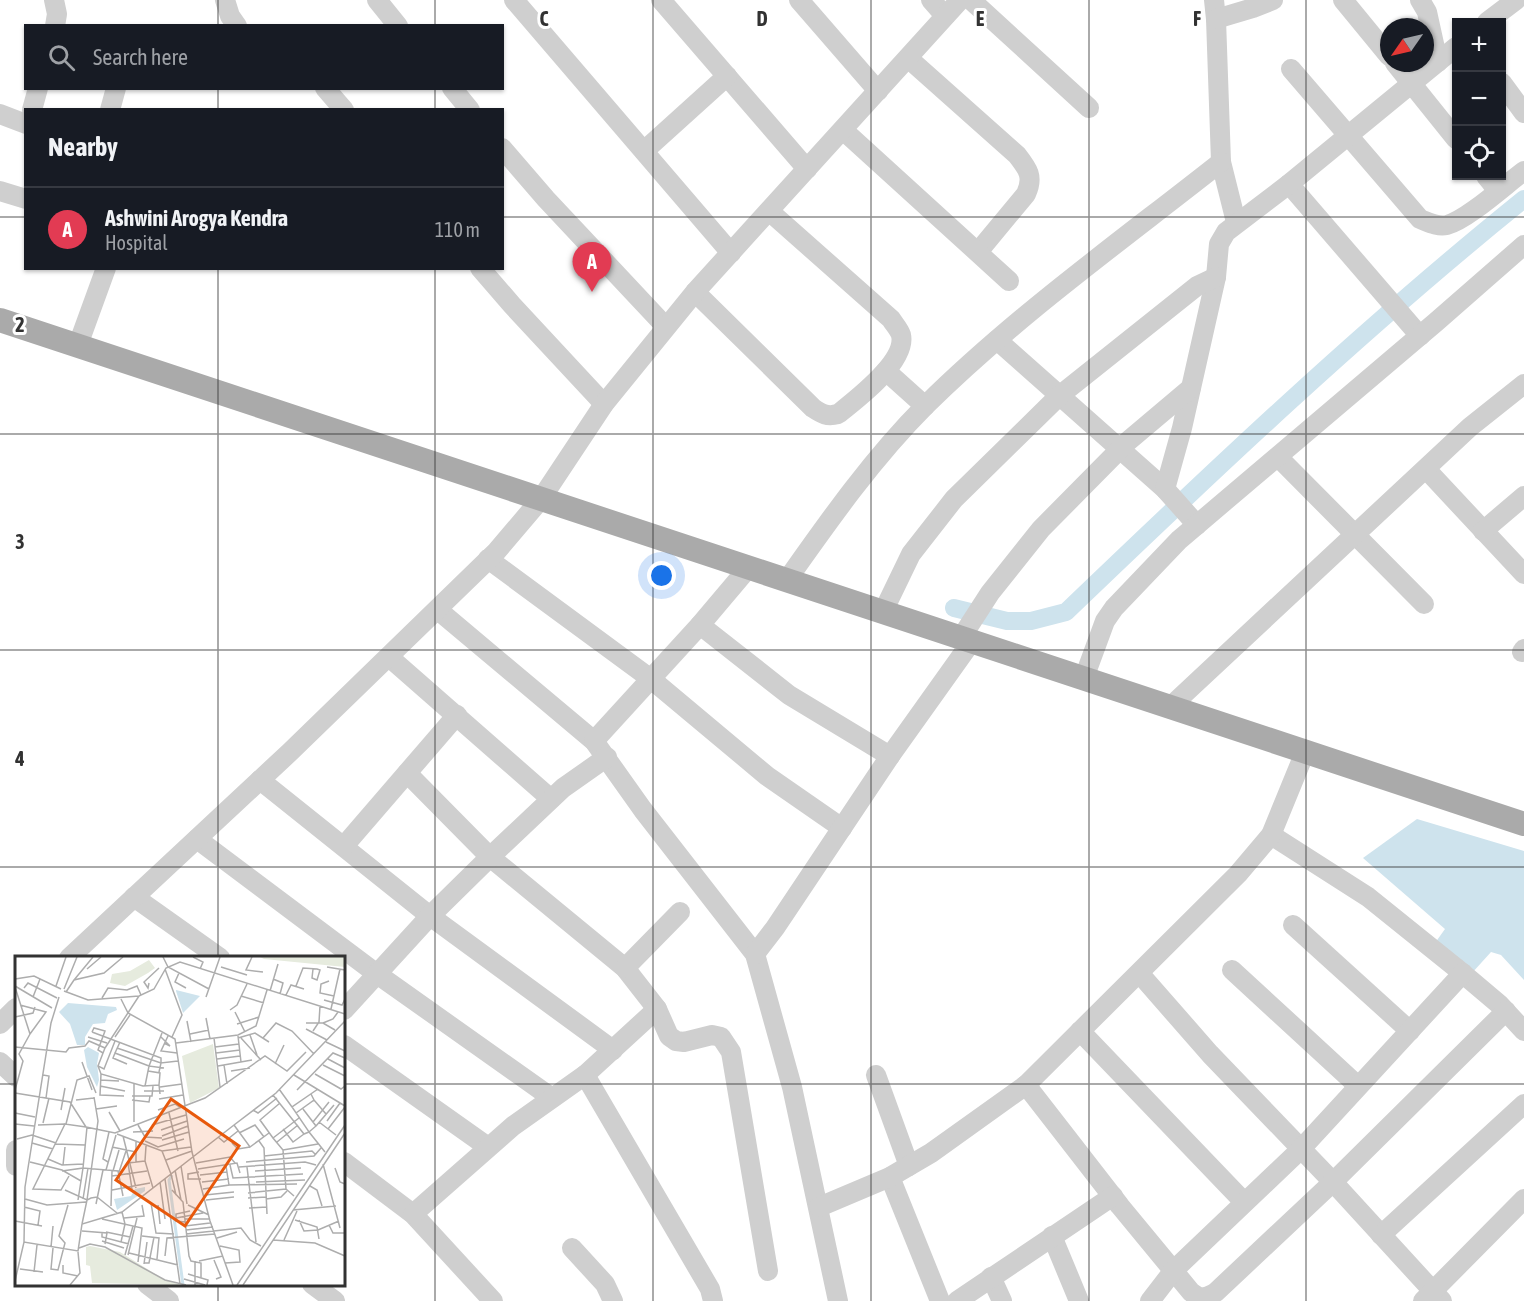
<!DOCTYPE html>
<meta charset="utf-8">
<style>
:root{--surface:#171b24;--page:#242831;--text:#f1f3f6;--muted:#9ea1a6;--line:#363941;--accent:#e23b53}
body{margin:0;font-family:"Asap Condensed",sans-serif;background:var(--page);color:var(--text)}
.controls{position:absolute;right:18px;top:18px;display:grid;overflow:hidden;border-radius:0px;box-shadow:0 2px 4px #0004}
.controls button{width:54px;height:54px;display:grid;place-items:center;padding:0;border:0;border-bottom:2px solid var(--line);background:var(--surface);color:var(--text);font:30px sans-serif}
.compass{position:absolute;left:1380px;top:18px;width:54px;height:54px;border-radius:50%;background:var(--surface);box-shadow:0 2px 4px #0004;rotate:236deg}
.you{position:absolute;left:662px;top:576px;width:21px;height:21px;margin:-15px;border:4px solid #fff;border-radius:50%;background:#1a73e8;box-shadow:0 0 0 9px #1a73e833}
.badge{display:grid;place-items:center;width:39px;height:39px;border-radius:50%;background:var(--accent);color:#fff;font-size:20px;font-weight:700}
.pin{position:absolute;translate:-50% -50px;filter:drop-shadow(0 2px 3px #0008)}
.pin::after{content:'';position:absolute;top:32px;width:21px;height:18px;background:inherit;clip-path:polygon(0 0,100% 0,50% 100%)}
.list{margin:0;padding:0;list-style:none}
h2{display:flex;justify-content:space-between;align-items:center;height:78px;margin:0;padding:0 24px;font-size:26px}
h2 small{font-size:20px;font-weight:400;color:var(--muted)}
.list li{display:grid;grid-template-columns:39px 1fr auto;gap:18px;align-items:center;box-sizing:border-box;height:84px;padding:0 24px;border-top:2px solid var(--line)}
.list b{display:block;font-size:22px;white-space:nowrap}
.list p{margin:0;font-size:20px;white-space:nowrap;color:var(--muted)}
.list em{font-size:20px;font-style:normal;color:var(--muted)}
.icon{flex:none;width:33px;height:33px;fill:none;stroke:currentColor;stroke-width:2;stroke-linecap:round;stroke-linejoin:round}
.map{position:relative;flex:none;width:1524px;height:1301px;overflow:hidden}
.search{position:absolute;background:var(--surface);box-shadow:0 2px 4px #0004;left:24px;top:24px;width:480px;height:66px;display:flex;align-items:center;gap:15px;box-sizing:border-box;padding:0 21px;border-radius:0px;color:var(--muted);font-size:22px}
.panel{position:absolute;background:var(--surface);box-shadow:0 2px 4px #0004;left:24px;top:108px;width:480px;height:162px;border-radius:0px}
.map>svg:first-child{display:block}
.water{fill:#cee3ed}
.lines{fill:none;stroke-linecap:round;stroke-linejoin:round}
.canal{stroke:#cee3ed;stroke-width:18}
.minor{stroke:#cfcfcf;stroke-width:20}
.major{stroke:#aaa;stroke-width:24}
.grid{fill:none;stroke:#323232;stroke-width:1.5;stroke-opacity:0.55}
.inset-river{fill:none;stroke:#cee3ed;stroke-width:3}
.inset-road{fill:none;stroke:#adadad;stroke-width:1.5}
.view{fill:#e8590c;fill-opacity:0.15;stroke:#e8590c;stroke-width:3}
.inset-edge{fill:none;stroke:#323232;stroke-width:3}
.grid-label{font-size:20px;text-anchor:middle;font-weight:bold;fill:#323232;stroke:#fff;stroke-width:6;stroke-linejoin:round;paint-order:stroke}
</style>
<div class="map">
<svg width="1524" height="1301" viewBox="0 0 1524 1301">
<rect width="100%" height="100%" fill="#fff"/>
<!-- water -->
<path class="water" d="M1417 819 1524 851V980L1501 955 1491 952 1472 973 1435 943 1445 929 1363 858Z"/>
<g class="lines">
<!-- canal -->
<path class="canal" d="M954 608 1007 621H1031L1066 612C1214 470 1364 328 1524 199"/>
<!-- minor -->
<g class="minor">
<path d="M54 0 57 14 55 26"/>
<path d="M225 0 230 16 237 26"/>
<path d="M377 0 398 26"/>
<path d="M514 0 731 253"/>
<path d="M661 0 807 169"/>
<path d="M799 0 878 91"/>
<path d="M931 0 945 16"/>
<path d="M971 0 1089 108"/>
<path d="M1214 0 1216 19 1221 162 1236 222"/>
<path d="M1343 0 1389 56"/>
<path d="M1420 0 1427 12 1438 62"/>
<path d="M1216 19 1253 8 1273 0"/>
<path d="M1487 22 1516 0"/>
<path d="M908 58 1017 155C1028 169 1034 177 1026 194L978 252"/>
<path d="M1395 63 1456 139"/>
<path d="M1291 69 1420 219C1428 222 1437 227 1447 225 1468 219 1505 185 1524 171"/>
<path d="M1502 83 1524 113"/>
<path d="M325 88 344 110"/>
<path d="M452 88 470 110"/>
<path d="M32 110 38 88"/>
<path d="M110 110 116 88"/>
<path d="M0 114 26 124"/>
<path d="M843 130 1009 281"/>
<path d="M502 148 546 199 666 327"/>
<path d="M644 151 727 76"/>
<path d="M1486 176 1498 191"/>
<path d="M1289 184 1420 336"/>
<path d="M0 191 26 199"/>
<path d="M480 268 512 305 604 404"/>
<path d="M695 292 813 408C822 414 827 417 838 414 857 399 907 361 901 335 899 329 894 324 891 319L769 211"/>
<path d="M997 340 1165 489 1197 525"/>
<path d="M78 345 106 268"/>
<path d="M886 371 925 406"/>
<path d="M1278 457 1424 604"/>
<path d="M1426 469 1524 574"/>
<path d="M1165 489 1182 428 1216 277 1219 244 1226 232 1289 184 1456 47"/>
<path d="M1483 531 1524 496"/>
<path d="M488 559 651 679 767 776 842 828"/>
<path d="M787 580C830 519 873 458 926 405 1016 316 1121 241 1221 162"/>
<path d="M438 610 594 741 643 810 755 954 792 1087 838 1301"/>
<path d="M883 612 911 554 954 499 1059 396 1197 286 1216 277"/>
<path d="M700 625 789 695 890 756"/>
<path d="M961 638 990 593 1041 529 1127 442 1191 388"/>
<path d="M1522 652 1524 649"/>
<path d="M389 657 551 799"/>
<path d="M1084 678 1105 621 1114 608 1179 540 1436 322 1524 245"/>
<path d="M1170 707 1470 427 1524 384"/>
<path d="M594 741 700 625 749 567"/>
<path d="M407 773 490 857 625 968 657 1009 669 1036 676 1041 684 1042 712 1035 721 1037 731 1052 768 1271"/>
<path d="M260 780 430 916 613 1050"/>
<path d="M1271 835 1368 897 1455 967 1500 1005 1524 1031"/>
<path d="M197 839 377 974 552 1098"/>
<path d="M344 846 457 715"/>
<path d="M134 897 220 958"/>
<path d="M1293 925 1410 1031"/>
<path d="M755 954 775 928 890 756 972 641"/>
<path d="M69 958 290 752 496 552 541 499 604 404 695 292 960 0"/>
<path d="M625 968 680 912"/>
<path d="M1232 970 1358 1086"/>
<path d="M1140 974 1210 1054 1333 1182 1442 1301"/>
<path d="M344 1010 430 916 490 857 563 788 607 757"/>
<path d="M0 1024 16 1008"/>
<path d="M1080 1031 1244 1202"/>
<path d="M344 1045 488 1147"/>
<path d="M0 1062 16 1077"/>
<path d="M585 1075 710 1289 713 1301"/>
<path d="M876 1075 909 1166"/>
<path d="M1026 1085 1120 1206 1191 1292C1201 1300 1206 1298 1216 1292L1333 1182 1506 1011"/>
<path d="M16 1150V1166"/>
<path d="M344 1162 413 1214 493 1301"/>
<path d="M890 1177 940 1301"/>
<path d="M819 1207 890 1177 931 1153 1026 1085 1238 874 1271 835 1305 752"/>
<path d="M413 1214 513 1126 585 1075 657 1009"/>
<path d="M1381 1235 1524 1104"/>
<path d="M1052 1236 1079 1301"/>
<path d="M572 1248 605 1284 613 1301"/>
<path d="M991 1277 1002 1301"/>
<path d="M147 1284 169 1301"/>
<path d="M312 1284 335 1301"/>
<path d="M957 1301 1113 1196"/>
<path d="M1150 1301 1174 1270 1300 1150 1463 973"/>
<path d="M1423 1301 1524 1199"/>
</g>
<!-- major -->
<path class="major" d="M0 320 1524 824"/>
</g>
<!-- grid -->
<path class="grid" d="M218 0V26M435 0V26M653 0V1301M871 0V1301M1089 0V1301M1306 0V1301M218 88V110M435 88V110M0 217H26M502 217H1524M218 268V958M435 268V1301M0 434H1524M0 650H1524M0 867H1524M0 1084H16M344 1084H1524M218 1284V1301"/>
<!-- overview -->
<g transform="translate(15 956)">
<rect width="330" height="330" fill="#fff"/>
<path d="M245 1H330V11L249 3ZM134 4 140 12 133 17 110 30 95 27 97 18 115 15ZM198 88 204 132 175 147 167 100ZM75 290 105 296 150 324 166 329 77 327 75 310 71 309V291Z" fill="#e6ebde"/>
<path d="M161 34 185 40 168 57 161 35ZM53 47 101 51 102 54 93 58 90 67 78 68 70 81V89H62L55 68 44 56ZM73 91 84 97 82 108 84 124 82 131 72 111 69 94ZM130 231V235L102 254 99 243 116 240 120 233Z" fill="#cee3ed"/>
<path class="inset-river" d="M157 219 154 224 168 329"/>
<path class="inset-road" d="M148 1 153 11 194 33M178 1 188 6 185 13M237 1 231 14 248 16M206 11 232 19M312 11 330 14M72 13 86 1M150 13 167 59 157 81M164 17 160 26 171 32M0 23 19 20 46 33M258 23 268 27 265 38M59 24 78 1M314 25 306 28 305 37 319 40M134 27 133 32 129 26 144 12M0 30 37 52M41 30 51 1M281 30 288 12 302 13 305 14 302 24 297 22 298 13M0 31 15 78 4 98 8 105 0 134M9 32 13 27 42 42M49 33 62 1M49 35 73 44 124 40 139 33 151 12 165 6 330 58M255 35 263 8M51 36 59 24 89 17 108 1M271 39 276 29 289 33M226 40 249 47M18 41 25 23M191 41 205 1M87 42 93 32 112 34 122 30 126 39M106 43 113 57 160 83 177 196 195 265 218 329M309 44 327 49 330 43M5 49 31 56 15 78M316 53 325 13M215 54 222 49 232 28M220 56 230 76M0 61 18 57 20 51M191 62 195 83M172 65 176 86M291 67H308L320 74M308 67 318 63 323 56M222 68 244 61M291 73 312 84M298 75 304 66 305 50M77 76 146 102V107L163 105M77 76 79 72 90 75 83 94 88 97M175 78 194 74M235 79 242 99M153 80 146 95 162 97M223 80 226 106M73 81 92 87M100 81 115 59M146 81 155 90 149 87M199 82 205 131M223 82 240 77 254 86M226 82 246 104M248 82 261 67 277 75 299 98M105 86 100 97 134 110 147 77M311 86 330 95M161 87 223 79 241 70 252 34M0 91 51 96 54 92 70 90 74 85 90 92 83 110 89 113 100 85M200 91 224 88M90 92 124 40M102 92 146 107 144 116M100 97 98 102 112 108M201 97 225 94M202 103 225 100M313 103 330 112M67 106 77 134M260 108 269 89M209 109 212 128M308 109 330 120M83 110 86 118 128 130 144 129 145 138M203 110 237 104M133 115 145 117 144 129M216 115 235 112M86 118 85 139 109 140M300 118 326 133 330 130M28 119 34 120 31 142M279 119 330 150M85 124 104 125M85 130 110 135M130 130 134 110 149 112M145 131 167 128M264 133 277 151M282 134 318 97 330 102M129 135H149M0 137 55 146 71 171 100 177 190 142 250 100 272 115 291 96M258 139 289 178 294 176 310 196M117 140H137L138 130M144 143 168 139M61 144 79 142M117 144 134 146 135 140M299 144 311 158M81 153 102 150M288 153 301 170 294 176 277 151 303 133M46 154 50 132M143 154 160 148 166 152M238 154 243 157 262 142M94 156 105 175M0 157 20 161M154 157 163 195M281 157 299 144 296 138M312 165 325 147M119 166V128M298 166 314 146M304 166 321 179M28 167 34 142M0 168 19 170M51 168 62 124 74 120 81 137M23 169 50 168M123 169 130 181 147 182M137 169 171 159M219 169 235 191 254 177M301 170 319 149M268 173 278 186 289 178M313 173 330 151M146 174 172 165M118 176 138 175M224 177 240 169 249 181M102 178 147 195 176 191M108 180 121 232M147 180 173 170M203 181 209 186 223 175M258 182 245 164 265 147M2 183 17 179 41 187M147 184 174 176M130 185 143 191 169 183M244 185 249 192 252 258M121 186V206M262 186 283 169M17 187 38 193M217 187 223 193 235 191M40 188 70 189M131 190 130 205 138 232M97 191 121 196M268 194 303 188M147 195 156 218M249 200 297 195 301 199M33 203 47 209 68 208M151 204 177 195M15 206 47 214 66 225 68 212 103 215 108 240M93 206 88 203 94 176M231 206 299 200 306 192M181 207 215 201 220 207M308 208 325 272M48 209 50 191M215 209 218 222 288 218M166 210 172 248M224 211 290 206 301 209M232 211 241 286M320 212 325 226 330 228M183 213 222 207 225 217M91 214 101 179M160 214 166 244M47 215 68 212 72 171M98 215 104 194M240 215 286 212M104 216 111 195M184 216 173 218V223H186M156 218 161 239M185 219 212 216M54 220 46 234 18 233 50 168 71 171M97 220 132 215M150 223 165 328M145 226 150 263M187 226 214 223M241 226 290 224M214 229 282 228M295 230 302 234 307 250M117 233 113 207 130 205M188 233 214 229 211 210M50 234 72 244 83 165 79 141M97 234 135 227M157 234 168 246 174 300 176 305 186 307V322M233 237 271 233M190 239 219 236M279 240 271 233 268 194 258 182 284 162M233 242 251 241M10 243 32 249 71 246M68 243 73 212M251 243 266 241 272 235M63 244 66 225M191 244 219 241M136 247 141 277 159 278M81 248 88 214M143 249 145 268M173 249 194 259M96 250 97 215M9 251 25 255 23 269M234 252 252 251M278 254 321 250M109 262 129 260 127 249M161 262 188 257M87 263 127 272 123 306M170 263H195M280 264 302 271 304 283M284 264 289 275 303 274 324 265M0 265 27 270M170 266 161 265V258L175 255M67 268 72 244 76 242 82 241 102 257M314 269 318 277H330M170 270 195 267M171 274 198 271M67 275 92 277 90 288M91 276 115 281M87 277V281L114 288M171 278 226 272 235 284 246 290M127 280 144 282 142 303M202 282 222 276M258 284 300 287 330 300M269 284 282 255M87 285 109 292M9 286 10 231 36 67 44 41M106 286 110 268 107 256M205 290 224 294 225 306 210 307M36 291 38 270M38 292 36 313 43 314 50 287 44 280 53 249M64 292 75 288 90 291 150 324 171 329M114 297 163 309M110 299 118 270M113 299 122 262M150 300 152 282 200 278M199 304 206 321 201 323M180 305V329M184 305 208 300M129 307H134L139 281M129 308 132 286M48 309V317L63 320M5 313 28 316M19 316 22 289M173 318 193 324 192 329M169 323 190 329M0 325 9 286 63 295 67 268 107 256 219 169 261 137 330 65M55 329 65 317 63 296M222 329 330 169M228 329 330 177"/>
<path class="view" d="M156 143 224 190 170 270 101 224Z"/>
<rect width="330" height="330" class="inset-edge"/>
</g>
<g class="grid-label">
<text x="544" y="26">C</text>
<text x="762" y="26">D</text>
<text x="980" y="26">E</text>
<text x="1197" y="26">F</text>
<text x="20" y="332">2</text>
<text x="20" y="549">3</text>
<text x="20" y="766">4</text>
</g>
</svg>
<div class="controls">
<button>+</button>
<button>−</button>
<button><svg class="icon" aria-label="locate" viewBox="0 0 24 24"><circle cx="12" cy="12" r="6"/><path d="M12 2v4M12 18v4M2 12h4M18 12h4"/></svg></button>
</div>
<svg class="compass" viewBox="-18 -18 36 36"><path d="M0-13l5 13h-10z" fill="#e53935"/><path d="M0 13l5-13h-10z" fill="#9ea1a6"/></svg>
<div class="you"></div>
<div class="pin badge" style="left:592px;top:292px">A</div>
<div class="search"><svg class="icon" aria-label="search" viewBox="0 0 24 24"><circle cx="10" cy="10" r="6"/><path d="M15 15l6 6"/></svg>Search here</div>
<section class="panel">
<h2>Nearby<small></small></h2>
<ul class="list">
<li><span class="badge">A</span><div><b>Ashwini Arogya Kendra</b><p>Hospital</p></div><em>110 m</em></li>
</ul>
</section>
</div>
